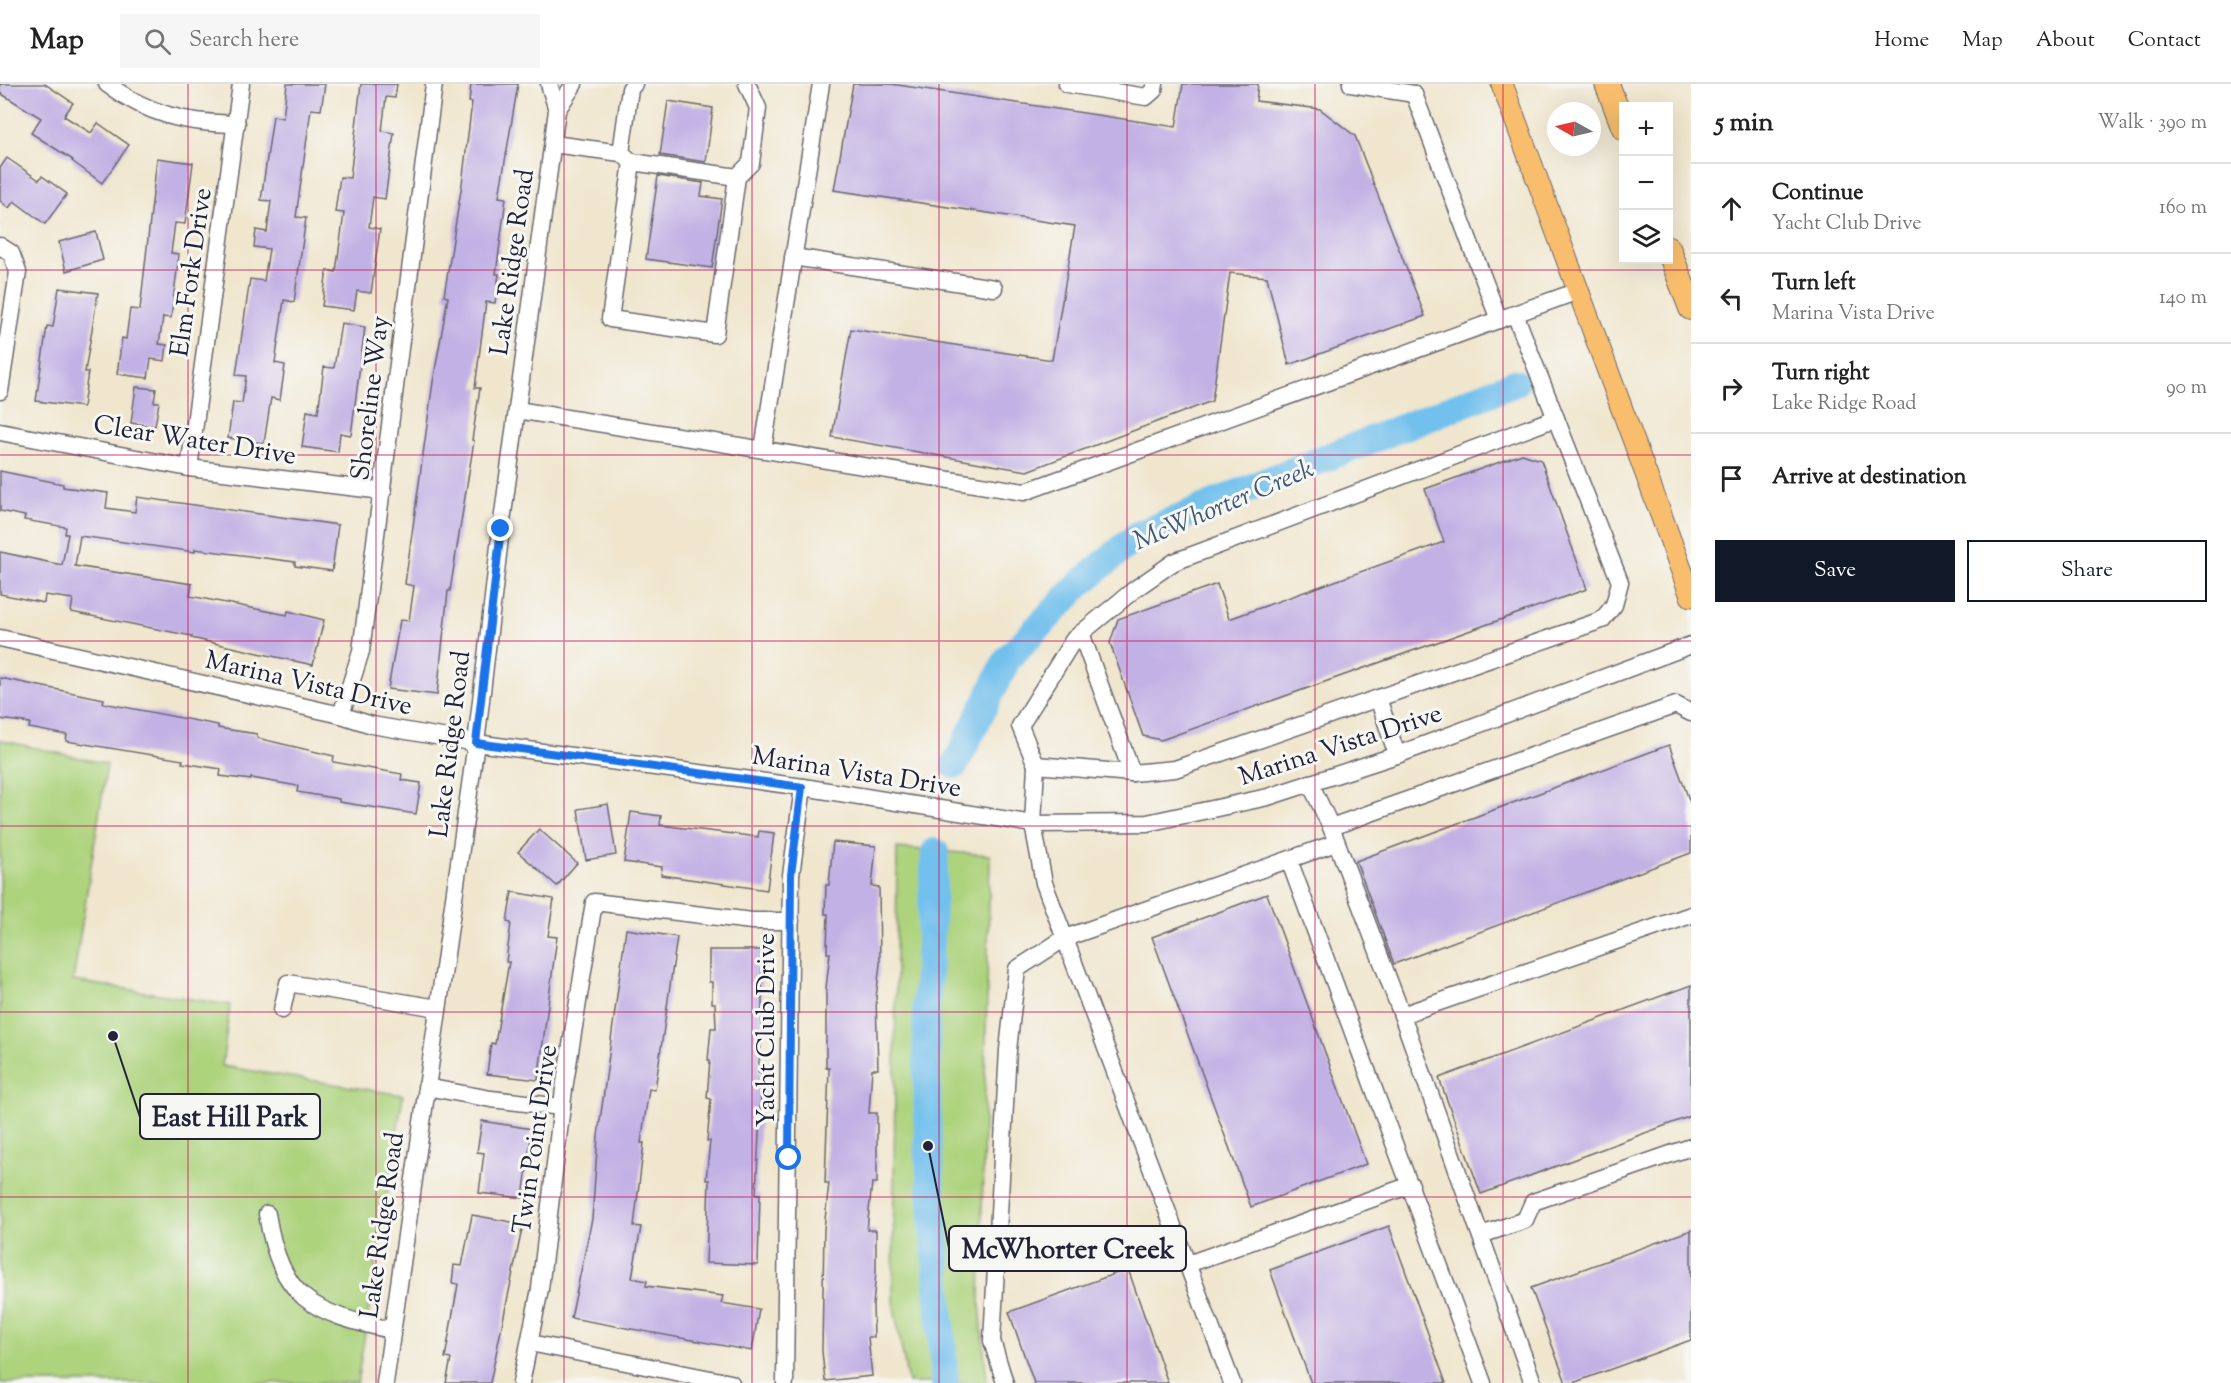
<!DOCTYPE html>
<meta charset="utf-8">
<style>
:root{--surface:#fff;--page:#f6f6f6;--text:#222;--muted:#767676;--line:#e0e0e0;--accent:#111827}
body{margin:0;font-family:"Sorts Mill Goudy",serif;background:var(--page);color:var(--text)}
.controls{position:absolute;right:18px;top:18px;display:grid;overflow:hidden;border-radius:0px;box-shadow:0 6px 24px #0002}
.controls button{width:54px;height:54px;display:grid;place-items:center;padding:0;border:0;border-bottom:2px solid var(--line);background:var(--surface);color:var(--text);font:30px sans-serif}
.compass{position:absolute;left:1547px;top:18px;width:54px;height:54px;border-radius:50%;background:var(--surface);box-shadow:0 6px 24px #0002;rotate:278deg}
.stop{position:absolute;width:18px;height:18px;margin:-14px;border:4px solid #1a73e8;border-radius:50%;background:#fff}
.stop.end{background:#1a73e8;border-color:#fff;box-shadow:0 2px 6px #0008}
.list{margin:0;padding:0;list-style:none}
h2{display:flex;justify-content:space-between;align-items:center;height:78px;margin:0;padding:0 24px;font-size:26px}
h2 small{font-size:20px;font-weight:400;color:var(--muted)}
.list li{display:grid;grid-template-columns:39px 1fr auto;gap:18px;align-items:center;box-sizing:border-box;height:90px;padding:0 24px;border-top:2px solid var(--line)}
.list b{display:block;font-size:22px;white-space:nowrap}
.list p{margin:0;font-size:20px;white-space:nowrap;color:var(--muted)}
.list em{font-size:20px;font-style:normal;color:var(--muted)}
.actions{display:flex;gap:12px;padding:18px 24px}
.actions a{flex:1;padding:14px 0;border:2px solid var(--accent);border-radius:0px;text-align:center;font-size:21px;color:var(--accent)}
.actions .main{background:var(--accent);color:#fff}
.icon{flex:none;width:33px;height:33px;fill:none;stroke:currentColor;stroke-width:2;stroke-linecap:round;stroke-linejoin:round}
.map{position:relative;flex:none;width:1691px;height:1299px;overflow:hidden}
header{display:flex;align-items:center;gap:36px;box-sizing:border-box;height:84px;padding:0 30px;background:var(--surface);border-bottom:2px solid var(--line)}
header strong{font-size:28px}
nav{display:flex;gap:33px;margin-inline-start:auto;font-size:21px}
.search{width:420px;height:54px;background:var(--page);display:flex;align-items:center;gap:15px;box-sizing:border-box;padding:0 21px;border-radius:0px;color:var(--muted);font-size:22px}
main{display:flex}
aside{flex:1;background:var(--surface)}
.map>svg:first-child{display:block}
.green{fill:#add37d;stroke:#687a5c;stroke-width:1.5}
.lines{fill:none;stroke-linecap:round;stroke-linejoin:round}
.river{stroke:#72c0ed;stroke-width:28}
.building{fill:#c2b1e4}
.minor-casing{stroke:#6a676e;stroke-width:19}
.major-casing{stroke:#6a676e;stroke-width:23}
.highway-casing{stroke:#6a676e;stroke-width:26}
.minor{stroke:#fff;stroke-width:16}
.major{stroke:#f9be6d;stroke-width:21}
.highway{stroke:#f9be6d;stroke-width:24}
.route{stroke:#1a73e8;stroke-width:8}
.grid{fill:none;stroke:#c2185b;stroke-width:1.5;stroke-opacity:0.55}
.labels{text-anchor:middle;stroke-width:6;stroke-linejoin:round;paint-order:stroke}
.street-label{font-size:26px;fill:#22223b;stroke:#f6f6f2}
.water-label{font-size:27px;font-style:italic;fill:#3e5979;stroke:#f6f6f2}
.leader{fill:none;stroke:#22223b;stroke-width:2}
.callout-dot{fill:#22223b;stroke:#f6f6f2;stroke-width:2}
.callout{fill:#f6f6f2;stroke:#22223b;stroke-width:2}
.callout-label{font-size:27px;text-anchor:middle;font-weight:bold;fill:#22223b}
</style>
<header>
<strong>Map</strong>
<div class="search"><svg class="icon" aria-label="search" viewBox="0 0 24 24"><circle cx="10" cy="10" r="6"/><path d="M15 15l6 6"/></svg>Search here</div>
<nav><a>Home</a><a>Map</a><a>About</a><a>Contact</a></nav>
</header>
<main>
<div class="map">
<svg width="1691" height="1299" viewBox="0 0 1691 1299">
<rect width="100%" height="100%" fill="#f6f6f2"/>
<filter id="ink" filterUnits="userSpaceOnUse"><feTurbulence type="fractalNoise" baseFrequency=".0167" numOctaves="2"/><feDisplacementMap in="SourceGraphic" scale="12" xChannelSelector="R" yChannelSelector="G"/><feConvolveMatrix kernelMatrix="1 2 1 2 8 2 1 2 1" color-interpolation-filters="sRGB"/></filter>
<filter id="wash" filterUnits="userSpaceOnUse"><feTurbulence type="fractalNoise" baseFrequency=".008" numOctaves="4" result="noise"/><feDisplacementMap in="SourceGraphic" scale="24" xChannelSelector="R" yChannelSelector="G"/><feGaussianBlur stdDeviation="1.35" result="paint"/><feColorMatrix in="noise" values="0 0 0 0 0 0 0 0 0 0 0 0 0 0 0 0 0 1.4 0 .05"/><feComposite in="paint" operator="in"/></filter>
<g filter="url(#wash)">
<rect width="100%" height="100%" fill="#f0e6ce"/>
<!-- green -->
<g class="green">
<path d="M0 656 107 680 73 897 230 921 222 982 403 1011 357 1299H0Z"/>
<path d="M897 764 990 771 980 1220 987 1299H908L893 1217Z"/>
</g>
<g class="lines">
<!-- river -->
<g class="river">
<path d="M955 681 1008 574 1081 499 1138 451 1272 395 1515 299"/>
<path d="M935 768 926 926 928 1062 945 1299"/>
</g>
</g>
<g id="blocks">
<!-- building -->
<g class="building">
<path d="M0 0H45L73 19 64 32 91 49 98 39 129 61 102 99 72 77 73 76 31 49 41 34 0 9Z"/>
<path d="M287 0H325L321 26 311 25 296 133 306 134 294 218 284 216 275 279 285 281 280 316 271 314 264 359 228 354 233 318 242 319 246 292 236 291 250 195 264 197 269 165 254 163 256 146 267 148 271 117 261 116 273 32 283 34Z"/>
<path d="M361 0H397L395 14 386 13 382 47 394 49 385 115 373 113 369 143 380 145 371 209 357 207 354 226 322 222 327 186 336 188 344 129 335 128 340 93 350 94Z"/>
<path d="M471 0H518L499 113 506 114 496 190H499L495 219 486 218 475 304H480L472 356 474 357 450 507H448L437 611 388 605 400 536 409 537 414 502 405 500 433 298 448 213 444 212 462 100 472 18H469Z"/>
<path d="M853 0H891L1176 43 1183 0H1258L1256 17 1320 25 1355 52 1425 232 1289 281 1267 193 1230 189 1212 317 1027 387 832 353 851 245 1052 276 1075 142 834 106Z"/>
<path d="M668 17 713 24 706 78 660 71Z"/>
<path d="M7 74 39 96 42 92 67 110 45 140 14 117 9 124 0 117V84Z"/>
<path d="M157 74 193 79 185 140 175 139 171 169 179 170 171 234 163 233 159 260 167 261 165 277 151 275 148 294 117 290 122 254 126 255 130 225 140 226Z"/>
<path d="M658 92 703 99 701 112 722 115 712 184 646 175Z"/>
<path d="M96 148 103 176 66 187 59 158Z"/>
<path d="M59 204 98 209 85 288H88L83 323 36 317 47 242 53 243Z"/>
<path d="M341 239 365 243 351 351 340 349 338 368 302 363 307 327 318 329 324 283 334 284Z"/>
<path d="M136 303 156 305 154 318H159L155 342 131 339Z"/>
<path d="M1522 370 1541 376 1587 505 1161 656 1143 652 1110 559 1118 535 1217 500 1229 535 1444 458 1425 405Z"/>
<path d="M0 387 63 400V403L108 409 106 424 135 428 137 413 338 441 332 487 295 482V478L195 465V468L80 452 75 482 192 500 190 512 287 531 288 527 324 536 313 581 191 554 192 552 71 528 73 515 45 511 44 519 0 510V468L62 481 68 450H65L66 443 24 436 25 432 0 427Z"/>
<path d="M0 594 104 615 103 619 218 641V644L257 650V654L334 672 333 678 402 690 401 696 421 699 416 730 339 718V715L297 708 298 702 251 694V696L220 692 221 685 182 679 183 676 66 657 67 651 29 644 30 639 0 635Z"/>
<path d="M1669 661 1691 721V769L1394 880 1356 777Z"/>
<path d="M608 720 616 771 586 776 578 725Z"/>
<path d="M631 728 661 732 660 741 758 753 759 747 774 749 767 806 661 791 662 783 624 778Z"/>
<path d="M539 745 577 779 557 802 518 768Z"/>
<path d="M833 758 876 762 872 802 879 803 880 880 876 914 878 985H872L869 1029H877V1099H872L867 1146H876V1187L873 1222 874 1253H868L872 1292 825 1297 822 1267 824 1145 829 1099H825L829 984H826V904L830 869H827L828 830H825L826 801H829Z"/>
<path d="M512 808 554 815 548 852 557 853 538 996 487 990 491 959 495 960 509 878H506L511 839 507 838Z"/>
<path d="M1267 810 1366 1080 1251 1123 1152 853Z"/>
<path d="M626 845 677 853 655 1006 649 1005 641 1059H644L634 1142 641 1143 632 1194 647 1197 646 1202 723 1212 721 1219 759 1225 752 1267 571 1234 592 1135 598 1052Z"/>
<path d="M709 866H762V950L758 988 762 989 756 1110H760L758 1181 706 1179 709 1096H706L710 1057H707L711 1015 707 1014 710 976H708L711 944H716L715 919H712V898H709Z"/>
<path d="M1691 901V1032L1481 1110 1439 994Z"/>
<path d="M482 1037 532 1045 523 1114 479 1109 484 1069 477 1068Z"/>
<path d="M472 1131 523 1140 490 1299H446L451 1275 445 1274 458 1200 452 1199 454 1181 462 1182Z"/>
<path d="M1389 1142 1446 1299H1311L1270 1186Z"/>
<path d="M1691 1146V1256L1573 1299H1566L1531 1204Z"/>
<path d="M1128 1185 1168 1299H1034L1009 1228Z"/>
</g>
</g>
</g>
<g filter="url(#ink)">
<use href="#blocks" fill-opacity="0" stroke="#6a676e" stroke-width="1.5"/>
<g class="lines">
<defs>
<g id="minor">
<path d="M107 0C149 31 185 39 237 40"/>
<path d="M549 0 557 26"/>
<path d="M1067 0 1146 13 1154 6 1155 0"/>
<path d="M1351 0 1414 10 1499 236"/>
<path d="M553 60 621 69 632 78 737 93"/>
<path d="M621 69 630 5 634 0"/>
<path d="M632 78 610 235 715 250 737 93 751 79 758 24 747 0"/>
<path d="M0 162 11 169 18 188 0 307"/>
<path d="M793 173 994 204"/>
<path d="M517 326 1024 408 1578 207"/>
<path d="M0 348 189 384 383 407"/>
<path d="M763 365 821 0"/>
<path d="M189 384 241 0"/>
<path d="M1081 549 1132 689"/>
<path d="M0 554 341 631 372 641 476 659 803 703 1033 740 1147 739 1268 713 1397 671 1691 561"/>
<path d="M1378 614 1397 671"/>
<path d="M341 631 361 567 434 0"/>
<path d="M1036 681 1020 642 1074 555 1135 505 1174 478 1556 334"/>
<path d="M1310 699 1331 743 1402 931 1533 1299"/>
<path d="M1331 743 1676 621 1691 629"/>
<path d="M1289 776 1483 1299"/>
<path d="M282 926 288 899 438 924"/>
<path d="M1402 931 1691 831"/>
<path d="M426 1003 491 1015 562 1023"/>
<path d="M267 1130C281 1215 311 1229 392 1246"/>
<path d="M1481 1151 1525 1136 1533 1118 1691 1063"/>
<path d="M1188 1180 1411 1101"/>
<path d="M530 1259 731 1299"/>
<path d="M385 1299 476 659 501 445 557 26 574 0"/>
<path d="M521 1299 540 1205 564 1005 594 818 752 837H791"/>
<path d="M785 1299 791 791 803 703"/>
<path d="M1005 1299 992 1257 1008 966 1017 885 1065 854 1336 759"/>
<path d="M1232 1299 1044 799 1033 740 1036 681 1132 689 1175 685 1602 536 1614 521 1620 498 1515 230"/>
</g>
<path id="major" d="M1502 0 1691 512"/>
<g id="highway">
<path d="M1607 0 1624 44"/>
<path d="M1668 164 1691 224"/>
</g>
</defs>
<!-- minor casing -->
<use href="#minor" class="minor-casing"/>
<!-- major casing -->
<use href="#major" class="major-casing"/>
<!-- highway casing -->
<use href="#highway" class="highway-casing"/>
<!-- minor -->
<use href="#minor" class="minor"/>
<!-- major -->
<use href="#major" class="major"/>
<!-- highway -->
<use href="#highway" class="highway"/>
</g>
</g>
<g class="lines" filter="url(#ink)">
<!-- route -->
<path class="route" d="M501 445 476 659 802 703 791 791 789 1074"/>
</g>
<!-- grid -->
<path class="grid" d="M188 0V1299M376 0V1299M564 0V1299M752 0V1299M939 0V1299M1127 0V1299M1315 0V1299M1503 0V1299M0 186H1691M0 371H1691M0 557H1691M0 742H1691M0 928H1691M0 1113H1691"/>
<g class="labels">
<!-- street labels -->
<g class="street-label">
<text transform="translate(511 178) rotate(-82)" y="9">Lake Ridge Road</text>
<text transform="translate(190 188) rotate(-82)" y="9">Elm Fork Drive</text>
<text transform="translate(369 314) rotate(-83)" y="9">Shoreline Way</text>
<text transform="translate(195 355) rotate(9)" y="9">Clear Water Drive</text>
<text transform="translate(309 598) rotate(13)" y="9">Marina Vista Drive</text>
<text transform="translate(449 660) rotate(-83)" y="9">Lake Ridge Road</text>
<text transform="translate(1340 660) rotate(-18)" y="9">Marina Vista Drive</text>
<text transform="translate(857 687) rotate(9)" y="9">Marina Vista Drive</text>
<text transform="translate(765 946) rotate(-90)" y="9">Yacht Club Drive</text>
<text transform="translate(534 1055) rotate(-82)" y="9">Twin Point Drive</text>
<text transform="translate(381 1141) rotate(-82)" y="9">Lake Ridge Road</text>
</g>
<!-- water labels -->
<g class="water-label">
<text transform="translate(1223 420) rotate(-23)" y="9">McWhorter Creek</text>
</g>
</g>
<!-- callouts -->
<path class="leader" d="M113 952L140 1033M928 1062L949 1164"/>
<g class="callout-dot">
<circle cx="113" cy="952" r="6"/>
<circle cx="928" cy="1062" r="6"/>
</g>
<g class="callout">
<rect x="140" y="1010" width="180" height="45" rx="6"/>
<rect x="949" y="1142" width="237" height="45" rx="6"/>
</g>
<g class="callout-label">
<text x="230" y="1042">East Hill Park</text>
<text x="1068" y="1174">McWhorter Creek</text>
</g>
</svg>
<div class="controls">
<button>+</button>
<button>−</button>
<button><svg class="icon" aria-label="layers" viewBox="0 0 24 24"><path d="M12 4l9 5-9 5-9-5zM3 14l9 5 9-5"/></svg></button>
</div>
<svg class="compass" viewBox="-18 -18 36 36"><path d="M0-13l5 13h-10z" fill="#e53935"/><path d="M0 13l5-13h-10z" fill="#767676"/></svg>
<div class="stop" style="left:789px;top:1074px"></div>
<div class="stop end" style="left:501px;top:445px"></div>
</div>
<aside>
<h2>5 min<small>Walk · 390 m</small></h2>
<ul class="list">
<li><svg class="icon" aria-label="ahead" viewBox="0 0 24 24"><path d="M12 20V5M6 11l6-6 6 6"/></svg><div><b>Continue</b><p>Yacht Club Drive</p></div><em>160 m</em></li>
<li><svg class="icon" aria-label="left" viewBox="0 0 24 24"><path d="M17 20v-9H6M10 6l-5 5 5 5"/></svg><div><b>Turn left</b><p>Marina Vista Drive</p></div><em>140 m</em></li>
<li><svg class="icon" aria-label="right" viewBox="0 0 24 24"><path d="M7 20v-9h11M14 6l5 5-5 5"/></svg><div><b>Turn right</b><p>Lake Ridge Road</p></div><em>90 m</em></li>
<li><svg class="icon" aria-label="arrive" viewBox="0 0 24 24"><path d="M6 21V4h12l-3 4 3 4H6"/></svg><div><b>Arrive at destination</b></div></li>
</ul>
<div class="actions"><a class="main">Save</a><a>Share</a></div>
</aside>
</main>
